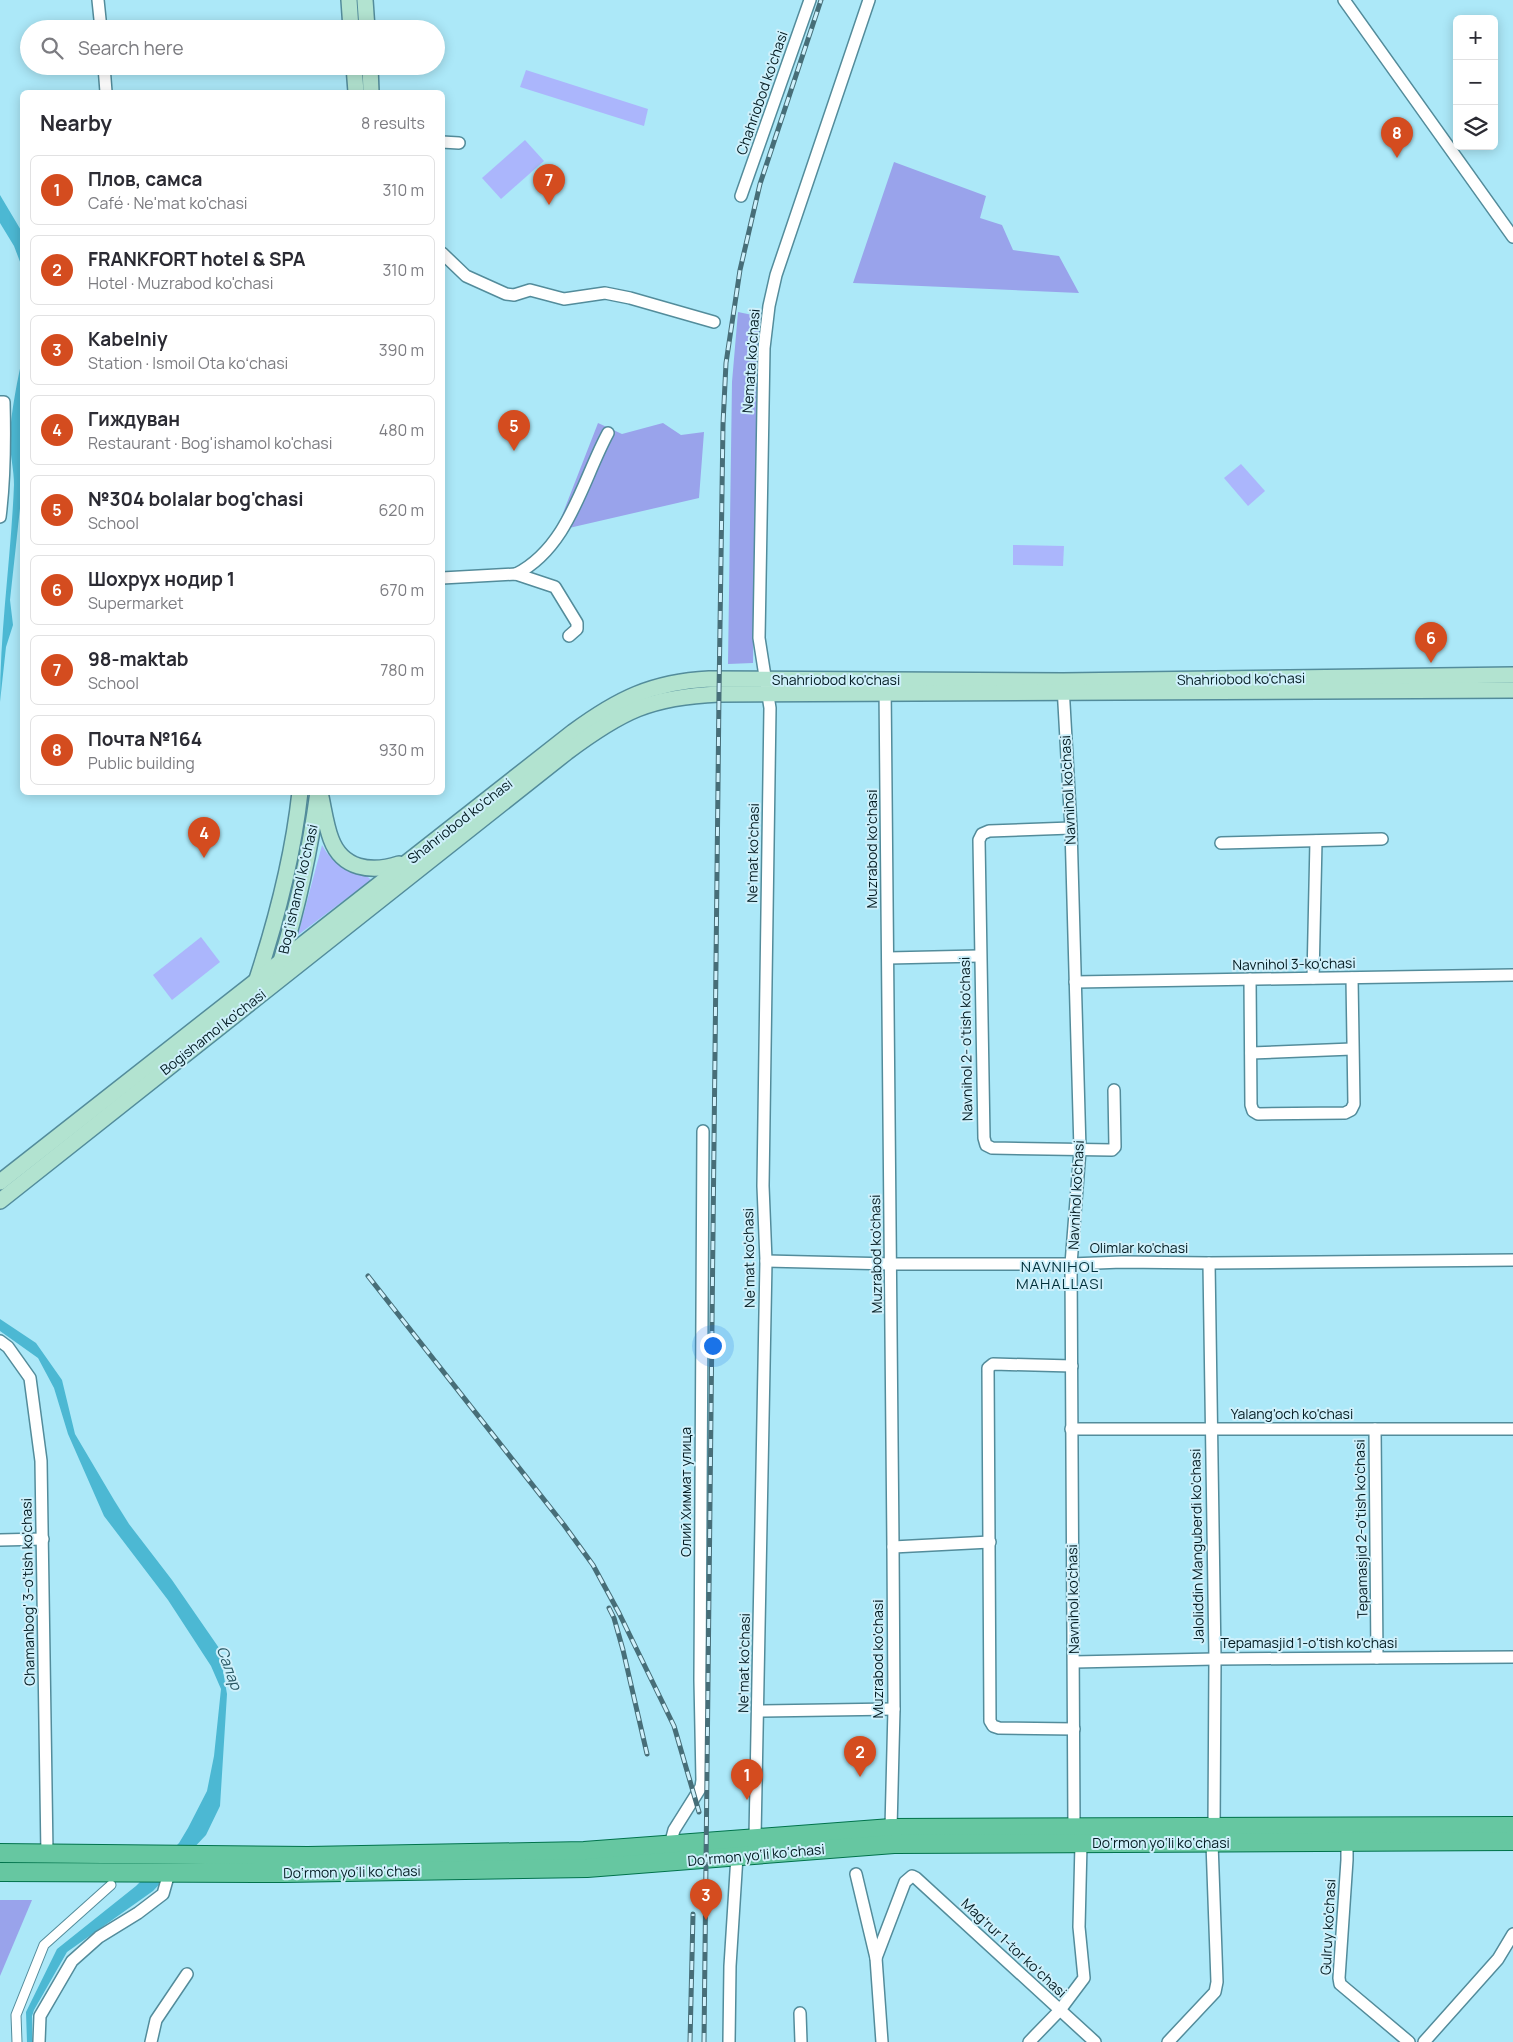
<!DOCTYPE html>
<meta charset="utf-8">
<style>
:root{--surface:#fff;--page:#f2f2f3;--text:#2b2b33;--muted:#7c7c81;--line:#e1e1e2;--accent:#d44c1f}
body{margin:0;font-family:Manrope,sans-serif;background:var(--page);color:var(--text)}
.controls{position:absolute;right:15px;top:15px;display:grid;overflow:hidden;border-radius:8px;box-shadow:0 2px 12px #0003}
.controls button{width:45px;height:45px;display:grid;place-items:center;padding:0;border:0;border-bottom:1px solid var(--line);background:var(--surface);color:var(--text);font:25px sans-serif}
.you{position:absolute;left:712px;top:1345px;width:18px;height:18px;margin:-12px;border:4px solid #fff;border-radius:50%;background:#1a73e8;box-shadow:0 0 0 8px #1a73e833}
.badge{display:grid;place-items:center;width:32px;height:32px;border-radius:50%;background:var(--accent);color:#fff;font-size:16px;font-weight:700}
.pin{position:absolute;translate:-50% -41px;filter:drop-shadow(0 1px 2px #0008)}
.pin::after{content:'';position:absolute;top:26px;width:18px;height:15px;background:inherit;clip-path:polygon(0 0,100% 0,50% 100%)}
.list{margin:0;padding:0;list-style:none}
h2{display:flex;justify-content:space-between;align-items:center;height:65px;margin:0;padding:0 20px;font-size:21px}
h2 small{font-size:16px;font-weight:400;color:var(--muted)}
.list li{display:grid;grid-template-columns:32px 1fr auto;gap:15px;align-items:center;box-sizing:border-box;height:70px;margin:0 10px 10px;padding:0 10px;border:1px solid var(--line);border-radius:8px}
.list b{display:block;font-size:19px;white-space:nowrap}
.list p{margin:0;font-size:16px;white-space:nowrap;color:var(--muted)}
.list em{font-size:16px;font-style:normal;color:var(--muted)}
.icon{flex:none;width:28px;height:28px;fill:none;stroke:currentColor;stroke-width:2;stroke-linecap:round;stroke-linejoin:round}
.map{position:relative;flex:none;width:1513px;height:2042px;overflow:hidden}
.search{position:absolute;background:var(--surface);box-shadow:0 2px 12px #0003;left:20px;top:20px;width:425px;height:55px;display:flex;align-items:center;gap:12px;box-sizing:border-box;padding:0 18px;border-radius:28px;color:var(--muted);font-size:19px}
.panel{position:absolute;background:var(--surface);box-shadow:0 2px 12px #0003;left:20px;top:90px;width:425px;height:705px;border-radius:8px}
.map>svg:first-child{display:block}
.green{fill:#abb6fc}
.forest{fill:#99a3eb}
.water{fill:#4cb8d3}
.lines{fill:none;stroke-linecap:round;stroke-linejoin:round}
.pedestrian-casing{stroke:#538c9b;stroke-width:11}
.minor-casing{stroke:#538c9b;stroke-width:14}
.secondary-casing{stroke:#538c9b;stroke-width:18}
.primary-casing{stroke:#01734c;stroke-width:20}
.pedestrian{stroke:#fff;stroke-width:9}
.minor{stroke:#fff;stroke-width:11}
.secondary{stroke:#b2e3d0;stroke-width:15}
.primary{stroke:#66c7a1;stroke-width:18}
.rail-casing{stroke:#476e78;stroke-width:5}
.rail{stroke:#cef0fb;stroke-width:3;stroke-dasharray:9;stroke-linecap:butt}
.labels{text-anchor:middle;stroke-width:4;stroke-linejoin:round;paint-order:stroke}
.street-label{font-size:14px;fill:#031b21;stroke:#cef0fb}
.neighbourhood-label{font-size:15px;letter-spacing:1px;fill:#00303b;stroke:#cef0fb}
.water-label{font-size:15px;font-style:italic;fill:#295763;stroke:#cef0fb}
</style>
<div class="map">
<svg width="1513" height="2042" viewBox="0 0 1513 2042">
<rect width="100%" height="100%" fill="#ace8f8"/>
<!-- green -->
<g class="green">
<path d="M526 70 648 109 644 126 520 87Z"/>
<path d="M525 140 544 161 501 199 482 178Z"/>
<path d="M1241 464 1265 491 1248 506 1224 478Z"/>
<path d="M1013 545 1064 546 1063 566 1013 565Z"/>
<path d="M322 845C331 861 346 875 365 874L371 880 298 935Z"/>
<path d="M201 937 220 962 172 1000 153 975Z"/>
</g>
<!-- forest -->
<g class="forest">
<path d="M894 162 986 196 980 218 1002 225 1013 250 1059 256 1079 293 853 283Z"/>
<path d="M738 312 762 317 757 382 753 663 728 664 732 382Z"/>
<path d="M598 423 622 434 663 423 681 435 704 432 699 498 556 531Z"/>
<path d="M0 1900H32L0 1976Z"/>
</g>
<!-- water -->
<g class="water">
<path d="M0 195 22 232V267L14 246 0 223Z"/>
<path d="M22 360V422L20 448 22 490 10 600 13 625 6 647 0 702C0 629 11 558 14 485 14 470 10 455 10 439 10 419 17 381 22 360Z"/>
<path d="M0 1319 36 1343 62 1380 75 1434 114 1500 129 1524 172 1580 219 1648 227 1694 220 1806 206 1835 153 1891 67 1952 34 2010 32 2016V2042H27L26 2012 57 1949 136 1886 179 1843 188 1828 207 1791 214 1756 221 1689 211 1666 168 1600 104 1516 68 1434 54 1388 38 1358 0 1331Z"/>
</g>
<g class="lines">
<defs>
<path id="pedestrian" d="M17 2042 16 2015 44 1945 111 1885"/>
<g id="minor">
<path d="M98 0 101 29"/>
<path d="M1344 0 1513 237"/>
<path d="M104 66 106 92"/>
<path d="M442 142 459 143"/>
<path d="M741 196 810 0"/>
<path d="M442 253 466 276 506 294 514 295 530 290 564 299 605 293 630 298 714 322"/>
<path d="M0 402H4C5 440 5 478 0 517"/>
<path d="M516 574C569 547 582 481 608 433"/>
<path d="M442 578 516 574 555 587 577 623V629L569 636"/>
<path d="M885 685 893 1547 894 1709 891 1828"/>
<path d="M1063 686 1071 828 1080 1150 1071 1264 1074 1828"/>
<path d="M1071 828 989 831 982 834 979 840 984 1138 986 1145 992 1148 1112 1150 1115 1147 1114 1090"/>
<path d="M1221 843 1382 839"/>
<path d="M888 958 979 956"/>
<path d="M1313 978 1316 841"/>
<path d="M1250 979 1251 1105 1253 1111 1258 1114 1345 1113 1351 1110 1354 1104 1352 978"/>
<path d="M1075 982 1513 975"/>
<path d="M1251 1053 1352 1049"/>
<path d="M766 1261 892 1264H1071L1122 1262 1209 1263 1513 1260"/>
<path d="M1209 1263 1215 1659 1214 1828"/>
<path d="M0 1341 8 1347 30 1378 41 1461 47 1854"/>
<path d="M1072 1366 993 1364 988 1368 990 1721 993 1726 999 1728 1074 1729"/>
<path d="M1071 1429H1513"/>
<path d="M1375 1429 1377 1658"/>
<path d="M0 1540 43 1539"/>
<path d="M893 1547 990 1542"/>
<path d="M1074 1662 1215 1659 1513 1657"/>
<path d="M758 1711 894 1709"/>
<path d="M755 1837 766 1261 763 1186 770 708 759 638 764 348 769 306 776 275 869 0"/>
<path d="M1347 1842V1860L1339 1978 1340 1984 1409 2042"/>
<path d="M670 1845 674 1830 701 1787 702 1780 700 1680 703 1131"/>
<path d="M856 1874 876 1958 882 2042"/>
<path d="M876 1958 905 1882 912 1876 916 1878 1095 2042"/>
<path d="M800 2013 801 2042"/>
<path d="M39 2042 40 2016 72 1961 99 1937 138 1913 163 1894 169 1873"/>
<path d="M151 2042 156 2020 187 1974"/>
<path d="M729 2042 730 1966 737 1856"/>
<path d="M1029 2042 1060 2010 1084 1978 1079 1927 1081 1844"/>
<path d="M1168 2042 1215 1992 1217 1982 1212 1843"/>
<path d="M1424 2042 1498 1959 1513 1934"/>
</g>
<g id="secondary">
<path d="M349 0 351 29"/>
<path d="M365 0 367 29"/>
<path d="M354 66 356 92"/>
<path d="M370 66 371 92"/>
<path d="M321 797C324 811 326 826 331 839 342 869 371 873 399 864"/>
<path d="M281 961C298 906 310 850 318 792"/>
<path d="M257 979C277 918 293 857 300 792"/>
<path d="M0 1182 573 732C618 699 652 682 709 679L1063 681 1513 675"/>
<path d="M0 1201 567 752C622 711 650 697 719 694L1513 690"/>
</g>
<g id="primary">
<path d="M0 1853 308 1856 584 1851 891 1828 1513 1826"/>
<path d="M0 1872 284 1873 587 1868 894 1844 1513 1841"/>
</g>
</defs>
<!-- pedestrian casing -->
<use href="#pedestrian" class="pedestrian-casing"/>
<!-- minor casing -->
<use href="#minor" class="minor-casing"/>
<!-- secondary casing -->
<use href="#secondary" class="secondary-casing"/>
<!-- primary casing -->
<use href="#primary" class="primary-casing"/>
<!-- pedestrian -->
<use href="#pedestrian" class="pedestrian"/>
<!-- minor -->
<use href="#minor" class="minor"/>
<!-- secondary -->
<use href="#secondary" class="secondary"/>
<!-- primary -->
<use href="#primary" class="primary"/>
<defs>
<g id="rail">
<path d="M368 1276 564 1525 593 1565 619 1613 674 1726 699 1812"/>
<path d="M609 1608 614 1618 623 1650 647 1754"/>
<path d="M690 2042 693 1914"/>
<path d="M704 2042 719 694 723 424 726 363 740 270 760 184 821 0"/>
</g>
</defs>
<!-- rail casing -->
<use href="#rail" class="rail-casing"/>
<!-- rail -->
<use href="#rail" class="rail"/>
</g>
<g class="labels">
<!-- street labels -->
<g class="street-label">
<text transform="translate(762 93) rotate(-71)" y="5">Chahriobod ko'chasi</text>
<text transform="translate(751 361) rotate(-86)" y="5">Nemata ko'chasi</text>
<text transform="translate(1241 679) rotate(-1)" y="5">Shahriobod ko'chasi</text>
<text x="836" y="685">Shahriobod ko'chasi</text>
<text transform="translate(1068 790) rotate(-93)" y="5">Navnihol ko'chasi</text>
<text transform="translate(460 821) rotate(-38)" y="5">Shahriobod ko'chasi</text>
<text transform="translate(872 849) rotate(-90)" y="5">Muzrabod ko'chasi</text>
<text transform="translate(753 853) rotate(-89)" y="5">Ne'mat ko'chasi</text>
<text transform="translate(298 889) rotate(-77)" y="5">Bog'ishamol ko'chasi</text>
<text transform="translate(1294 964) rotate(-1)" y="5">Navnihol 3-ko'chasi</text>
<text transform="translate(213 1032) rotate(-38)" y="5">Bogishamol ko'chasi</text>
<text transform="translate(966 1039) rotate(-91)" y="5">Navnihol 2- o'tish ko'chasi</text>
<text transform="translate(1076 1195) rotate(-87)" y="5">Navnihol ko'chasi</text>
<text x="1139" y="1253">Olimlar ko'chasi</text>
<text transform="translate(876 1254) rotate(-91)" y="5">Muzrabod ko'chasi</text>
<text transform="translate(749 1258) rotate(-91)" y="5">Ne'mat ko'chasi</text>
<text x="1292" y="1419">Yalang'och ko'chasi</text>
<text transform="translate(686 1492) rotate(-90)" y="5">Олий Химмат улица</text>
<text transform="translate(1361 1529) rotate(-91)" y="5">Tepamasjid 2-o'tish ko'chasi</text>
<text transform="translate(1197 1546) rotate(-91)" y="5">Jaloliddin Manguberdi ko'chasi</text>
<text transform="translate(28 1592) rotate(-91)" y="5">Chamanbog' 3-o'tish ko'chasi</text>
<text transform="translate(1073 1599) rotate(-91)" y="5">Navnihol ko'chasi</text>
<text x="1309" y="1648">Tepamasjid 1-o'tish ko'chasi</text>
<text transform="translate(878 1659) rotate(-90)" y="5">Muzrabod ko'chasi</text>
<text transform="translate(744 1663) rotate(-89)" y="5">Ne'mat ko'chasi</text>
<text x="1161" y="1848">Do‘rmon yo‘li ko‘chasi</text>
<text transform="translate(756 1855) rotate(-5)" y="5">Do‘rmon yo‘li ko‘chasi</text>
<text transform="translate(352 1872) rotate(-1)" y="5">Do‘rmon yo‘li ko‘chasi</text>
<text transform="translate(1328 1927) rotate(-87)" y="5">Gulruy ko'chasi</text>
<text transform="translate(1014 1948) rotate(43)" y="5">Magʻrur 1-tor koʻchasi</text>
</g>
<!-- neighbourhood labels -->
<g class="neighbourhood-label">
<text x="1060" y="1272">NAVNIHOL<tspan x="1060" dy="17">MAHALLASI</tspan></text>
</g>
<!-- water labels -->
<g class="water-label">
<text transform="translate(229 1668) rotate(70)" y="5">Салар</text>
</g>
</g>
</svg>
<div class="controls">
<button>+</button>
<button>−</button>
<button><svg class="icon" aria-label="layers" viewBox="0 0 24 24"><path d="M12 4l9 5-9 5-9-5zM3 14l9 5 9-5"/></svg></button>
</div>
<div class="you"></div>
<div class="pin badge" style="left:747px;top:1800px">1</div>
<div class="pin badge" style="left:860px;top:1777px">2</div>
<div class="pin badge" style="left:706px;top:1920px">3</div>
<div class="pin badge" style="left:204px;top:858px">4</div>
<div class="pin badge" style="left:514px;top:451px">5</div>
<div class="pin badge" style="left:1431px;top:663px">6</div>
<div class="pin badge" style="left:549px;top:205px">7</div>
<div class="pin badge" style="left:1397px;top:158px">8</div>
<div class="search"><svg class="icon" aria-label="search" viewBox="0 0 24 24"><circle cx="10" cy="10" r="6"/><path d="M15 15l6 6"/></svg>Search here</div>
<section class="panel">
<h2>Nearby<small>8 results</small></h2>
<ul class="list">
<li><span class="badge">1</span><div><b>Плов, самса</b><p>Café · Ne'mat ko'chasi</p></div><em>310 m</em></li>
<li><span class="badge">2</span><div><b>FRANKFORT hotel &amp; SPA</b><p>Hotel · Muzrabod ko'chasi</p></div><em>310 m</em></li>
<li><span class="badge">3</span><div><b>Kabelniy</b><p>Station · Ismoil Ota koʻchasi</p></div><em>390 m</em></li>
<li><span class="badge">4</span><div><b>Гиждуван</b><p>Restaurant · Bog'ishamol ko'chasi</p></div><em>480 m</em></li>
<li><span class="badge">5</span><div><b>№304 bolalar bog'chasi</b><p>School</p></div><em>620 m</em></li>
<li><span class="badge">6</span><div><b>Шохрух нодир 1</b><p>Supermarket</p></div><em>670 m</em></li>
<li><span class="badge">7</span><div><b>98-maktab</b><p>School</p></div><em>780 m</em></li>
<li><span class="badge">8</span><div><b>Почта №164</b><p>Public building</p></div><em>930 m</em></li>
</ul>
</section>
</div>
